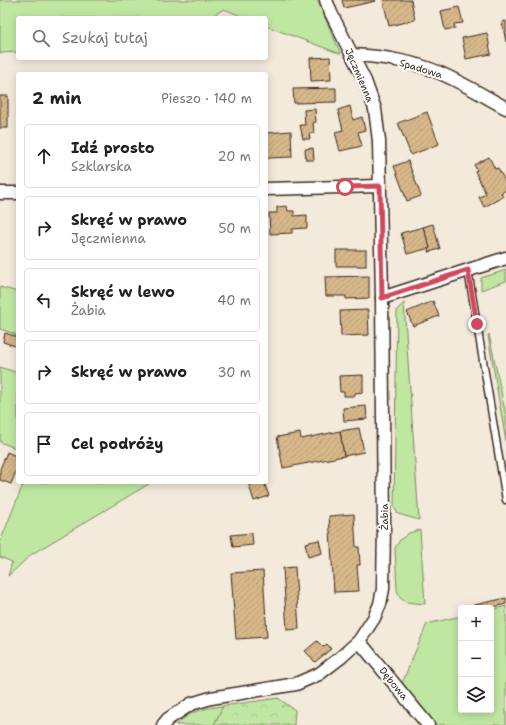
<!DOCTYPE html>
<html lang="pl">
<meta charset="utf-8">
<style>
:root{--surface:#fff;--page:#f6f6f6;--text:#202124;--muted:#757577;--line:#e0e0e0}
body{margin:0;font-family:"Shantell Sans",sans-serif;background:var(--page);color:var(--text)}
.controls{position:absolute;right:12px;bottom:12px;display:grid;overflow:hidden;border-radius:4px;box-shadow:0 2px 10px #0003}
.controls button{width:36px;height:36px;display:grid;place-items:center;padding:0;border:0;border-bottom:1px solid var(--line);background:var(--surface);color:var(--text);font:20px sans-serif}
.stop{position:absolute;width:12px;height:12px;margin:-9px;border:3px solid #d1495b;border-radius:50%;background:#fff}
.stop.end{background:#d1495b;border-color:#fff;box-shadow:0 1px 4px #0008}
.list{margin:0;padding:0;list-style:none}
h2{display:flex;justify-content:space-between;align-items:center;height:52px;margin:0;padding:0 16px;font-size:17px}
h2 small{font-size:13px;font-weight:400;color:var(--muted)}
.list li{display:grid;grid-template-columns:26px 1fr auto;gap:12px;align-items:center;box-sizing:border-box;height:64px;margin:0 8px 8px;padding:0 8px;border:1px solid var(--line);border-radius:4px}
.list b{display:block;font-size:15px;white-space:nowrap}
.list p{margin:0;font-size:13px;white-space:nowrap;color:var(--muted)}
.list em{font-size:13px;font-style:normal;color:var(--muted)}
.icon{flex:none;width:22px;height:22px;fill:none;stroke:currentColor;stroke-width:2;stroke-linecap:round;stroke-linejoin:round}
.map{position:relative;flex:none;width:506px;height:725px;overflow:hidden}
.search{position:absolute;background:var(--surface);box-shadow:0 2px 10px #0003;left:16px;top:16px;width:252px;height:44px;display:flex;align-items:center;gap:10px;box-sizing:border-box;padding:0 14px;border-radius:4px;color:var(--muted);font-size:15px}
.panel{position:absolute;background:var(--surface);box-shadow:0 2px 10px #0003;left:16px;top:72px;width:252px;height:412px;border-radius:4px}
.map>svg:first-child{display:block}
.green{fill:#c0e7a2;stroke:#7e8860}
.forest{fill:url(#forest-crowns);stroke:#7e8860}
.building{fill:url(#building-hatch);stroke:#3b2a1e}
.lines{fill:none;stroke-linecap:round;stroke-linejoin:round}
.service-casing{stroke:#3b2a1e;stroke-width:9}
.minor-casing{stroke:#3b2a1e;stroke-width:15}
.service{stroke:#fff;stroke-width:6}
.minor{stroke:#fff;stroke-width:12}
.route{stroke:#d1495b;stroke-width:5}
.labels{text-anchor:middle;stroke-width:4;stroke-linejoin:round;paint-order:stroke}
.street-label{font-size:10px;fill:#3b2a1e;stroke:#fff}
</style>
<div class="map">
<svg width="506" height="725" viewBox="0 0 506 725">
<defs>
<pattern id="forest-crowns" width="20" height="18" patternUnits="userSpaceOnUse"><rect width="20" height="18" fill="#c0e7a2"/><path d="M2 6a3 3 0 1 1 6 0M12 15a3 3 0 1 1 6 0" fill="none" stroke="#a6c68b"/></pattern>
<pattern id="building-hatch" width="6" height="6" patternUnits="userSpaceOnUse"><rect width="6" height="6" fill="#d7b88a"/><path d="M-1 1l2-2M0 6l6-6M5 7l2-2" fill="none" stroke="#b99e77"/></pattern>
</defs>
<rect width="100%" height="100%" fill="#f3eadc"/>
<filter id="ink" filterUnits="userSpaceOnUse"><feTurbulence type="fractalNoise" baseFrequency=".025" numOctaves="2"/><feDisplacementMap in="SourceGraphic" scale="8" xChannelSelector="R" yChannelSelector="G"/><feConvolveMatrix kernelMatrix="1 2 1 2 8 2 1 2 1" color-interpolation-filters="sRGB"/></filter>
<g filter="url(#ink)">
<!-- green -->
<g class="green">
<path d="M0 0H317L341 54 266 26V18H246L224 9 209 18H18V52L0 53Z"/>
<path d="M506 270V281L481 290V278Z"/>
<path d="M0 287 18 292V335L0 329Z"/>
<path d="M404 303 419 520 398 514 394 507 397 310Z"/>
<path d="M489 334 506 416V442L488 336Z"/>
<path d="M0 367 18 373V449L0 442Z"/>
<path d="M24 482H152L32 554 8 576 12 562 0 557V542Z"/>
<path d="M420 530 425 604 406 602 400 598 397 590 395 548 400 540 409 533Z"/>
<path d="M506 606V725H433L402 683 427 624 461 616V710H491V610Z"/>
<path d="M223 706 214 725H176C189 711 205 708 223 706Z"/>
</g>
<!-- forest -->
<path class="forest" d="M278 698 295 710 294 725H214L223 706Z"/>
<!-- building -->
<g class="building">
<path d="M342 0H375L376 1 344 8Z"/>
<path d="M383 0H411L415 20 389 26Z"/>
<path d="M459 7 463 23 454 24 455 28 445 30 441 11Z"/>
<path d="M506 21V42L502 22Z"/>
<path d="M487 33 491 54 466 59 462 38Z"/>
<path d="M330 57 331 80 311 81 310 58Z"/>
<path d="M336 88V102L294 103 293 89Z"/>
<rect x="0" y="96" width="8" height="32"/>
<path d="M350 106 353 120 362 117 365 130 358 132 362 146 340 151 335 132 343 130 338 110Z"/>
<path d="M315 109 316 122 313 123 314 133 309 134 310 139H303L300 125H305L304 110Z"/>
<path d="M427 112 439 144 411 155 398 123Z"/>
<path d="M291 131 292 157 269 158 266 161V133Z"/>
<path d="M313 148 314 160H306L305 149Z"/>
<path d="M489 157 495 169 498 168 506 183V190L501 193 503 197 484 207 479 197 486 194 475 171 477 170 474 165Z"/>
<path d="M408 161 421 196 407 201 394 166Z"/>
<path d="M287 206 288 211H294V216L307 215V228L292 229V233L270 234 269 213H277V207Z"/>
<path d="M433 224 440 249 429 252 428 248H430L423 227Z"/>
<path d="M423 227 430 248 407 254 401 233Z"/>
<rect x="336" y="250" width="30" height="16"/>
<path d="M369 276V298L346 299V296H326L325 277Z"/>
<path d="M433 301 439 316 413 326 407 312Z"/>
<path d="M368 310 369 335 341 336 340 311Z"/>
<path d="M5 333 18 337V347L3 342Z"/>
<path d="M363 375V392L355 393V396H344V392H340L339 376Z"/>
<path d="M366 406 367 419 344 421 343 408Z"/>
<path d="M359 428 364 452 344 456 340 431Z"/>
<path d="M340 431 344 456 283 468 277 437 300 433 301 439Z"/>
<path d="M7 452 18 457V466L11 484 0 480V469Z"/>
<path d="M248 482H264L269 496 254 501Z"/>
<path d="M354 514 356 547H359L360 565H357L359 591 334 592 329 516Z"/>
<path d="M252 533 253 545 233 547 231 535Z"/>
<path d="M319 540 322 553 308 557 305 543Z"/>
<path d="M295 567 299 629 287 630 283 568Z"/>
<path d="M263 571 267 637 236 639 231 573Z"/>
<path d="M506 598V604L490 608H461Z"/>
<path d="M317 641 323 647 327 644 331 649 315 662 305 651Z"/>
</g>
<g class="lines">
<defs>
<path id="service" d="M468 270 506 500"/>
<g id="minor">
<path d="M353 55C380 56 415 62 440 73 463 83 484 96 506 108"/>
<path d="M266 189 380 186"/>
<path d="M0 193H18"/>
<path d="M382 298 506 258"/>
<path d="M359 641 428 725"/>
<path d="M163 725 168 719 191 704 211 698 296 684 319 674 340 658 359 641 374 618 380 604 383 589 384 526 382 298 379 141 375 109 365 81 331 13 326 0"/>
</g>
</defs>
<!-- service casing -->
<use href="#service" class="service-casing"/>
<!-- minor casing -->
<use href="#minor" class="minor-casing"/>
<!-- service -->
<use href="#service" class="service"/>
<!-- minor -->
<use href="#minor" class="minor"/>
</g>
</g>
<g class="lines" filter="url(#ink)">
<!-- route -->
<path class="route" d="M345 187 380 186 382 298 468 270 477 324"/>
</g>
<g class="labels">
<!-- street labels -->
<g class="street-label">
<text transform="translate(421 68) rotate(17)" y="4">Spadowa</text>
<text transform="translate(360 75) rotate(67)" y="4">Jęczmienna</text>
<text transform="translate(384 517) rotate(-90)" y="4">Żabia</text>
<text transform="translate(394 683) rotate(51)" y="4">Dębowa</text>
</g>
</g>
</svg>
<div class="controls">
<button>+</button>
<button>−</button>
<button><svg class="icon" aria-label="layers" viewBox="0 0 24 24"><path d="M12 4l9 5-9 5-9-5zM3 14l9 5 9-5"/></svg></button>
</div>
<div class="stop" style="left:345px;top:187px"></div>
<div class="stop end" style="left:477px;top:324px"></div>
<div class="search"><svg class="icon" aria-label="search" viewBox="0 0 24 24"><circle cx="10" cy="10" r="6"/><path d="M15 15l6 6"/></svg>Szukaj tutaj</div>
<section class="panel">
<h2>2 min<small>Pieszo · 140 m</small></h2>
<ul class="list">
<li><svg class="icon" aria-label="ahead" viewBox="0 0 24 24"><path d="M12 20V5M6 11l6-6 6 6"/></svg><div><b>Idź prosto</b><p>Szklarska</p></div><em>20 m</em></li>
<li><svg class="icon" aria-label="right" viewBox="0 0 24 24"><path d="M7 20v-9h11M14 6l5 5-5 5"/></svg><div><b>Skręć w prawo</b><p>Jęczmienna</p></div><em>50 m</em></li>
<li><svg class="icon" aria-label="left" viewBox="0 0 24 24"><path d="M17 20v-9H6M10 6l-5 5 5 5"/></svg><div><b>Skręć w lewo</b><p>Żabia</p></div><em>40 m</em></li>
<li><svg class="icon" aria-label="right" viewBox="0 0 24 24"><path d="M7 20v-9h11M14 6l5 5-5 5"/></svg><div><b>Skręć w prawo</b></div><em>30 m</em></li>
<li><svg class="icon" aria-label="arrive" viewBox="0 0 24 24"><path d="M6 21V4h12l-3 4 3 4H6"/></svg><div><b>Cel podróży</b></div></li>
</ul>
</section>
</div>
